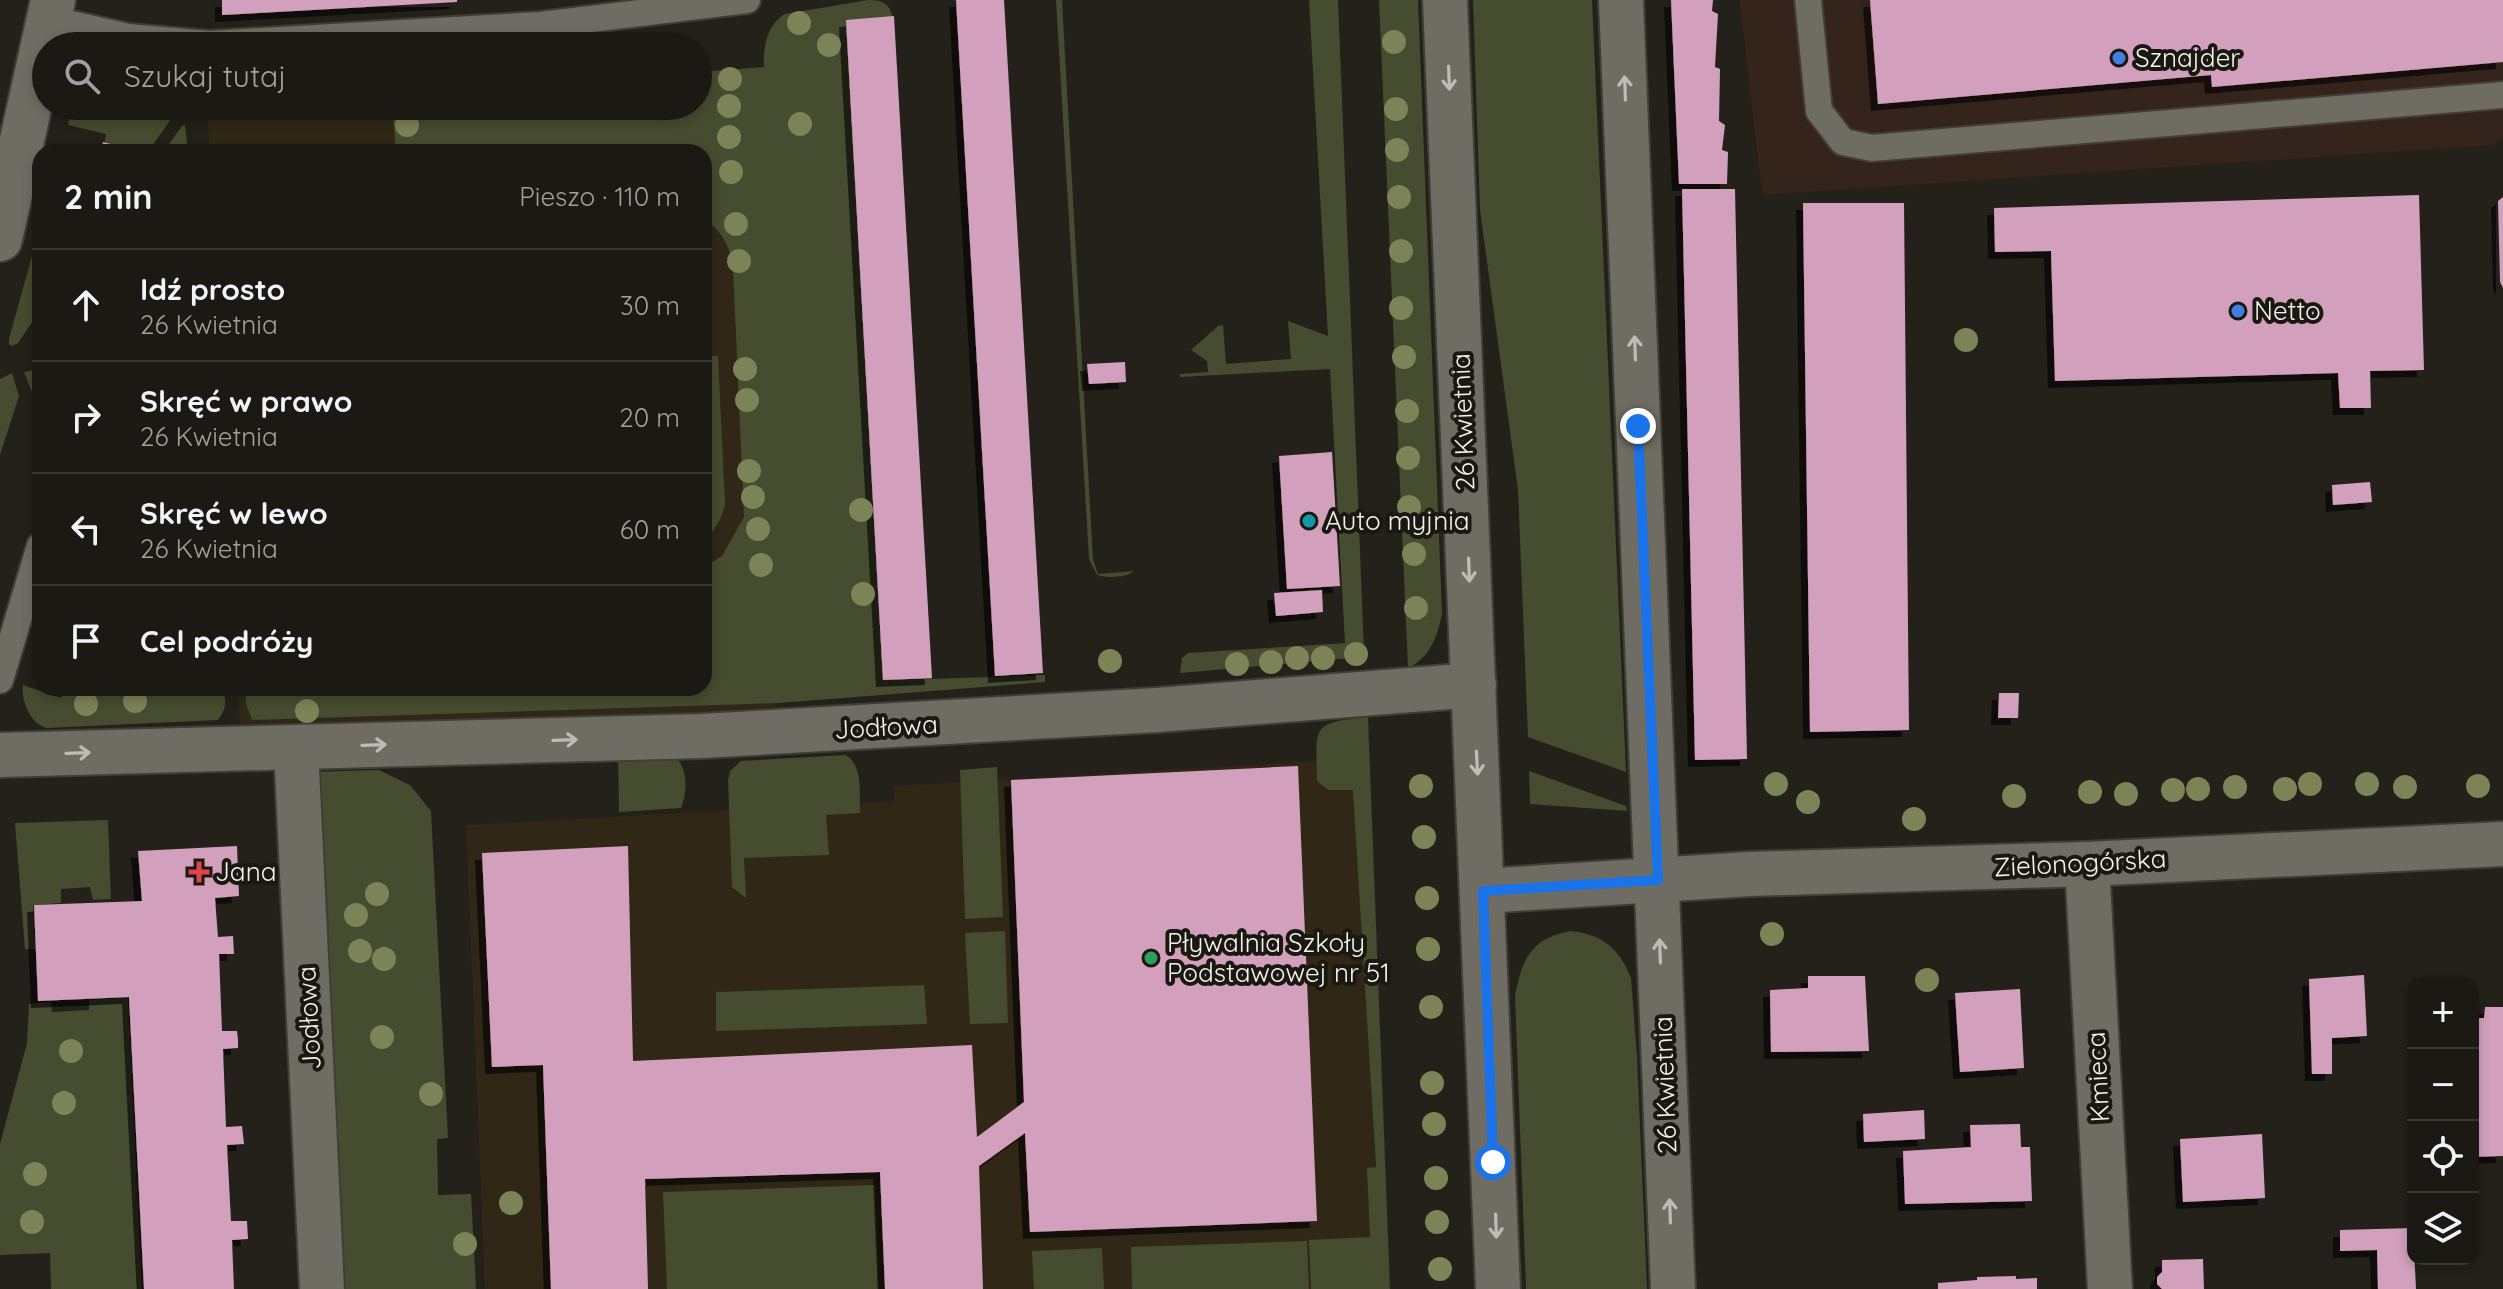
<!DOCTYPE html>
<html lang="pl">
<meta charset="utf-8">
<style>
:root{--surface:#1a1913;--page:#272621;--text:#f1f3f6;--muted:#9fa0a0;--line:#383833}
body{margin:0;font-family:Quicksand,sans-serif;background:var(--page);color:var(--text)}
.controls{position:absolute;right:24px;bottom:24px;display:grid;overflow:hidden;border-radius:16px;box-shadow:0 4px 12px #0003}
.controls button{width:72px;height:72px;display:grid;place-items:center;padding:0;border:0;border-bottom:2px solid var(--line);background:var(--surface);color:var(--text);font:40px sans-serif}
.stop{position:absolute;width:24px;height:24px;margin:-18px;border:6px solid #1a73e8;border-radius:50%;background:#fff}
.stop.end{background:#1a73e8;border-color:#fff;box-shadow:0 2px 8px #0008}
.list{margin:0;padding:0;list-style:none}
h2{display:flex;justify-content:space-between;align-items:center;height:104px;margin:0;padding:0 32px;font-size:34px}
h2 small{font-size:26px;font-weight:400;color:var(--muted)}
.list li{display:grid;grid-template-columns:52px 1fr auto;gap:24px;align-items:center;box-sizing:border-box;height:112px;padding:0 32px;border-top:2px solid var(--line)}
.list b{display:block;font-size:30px;white-space:nowrap}
.list p{margin:0;font-size:26px;white-space:nowrap;color:var(--muted)}
.list em{font-size:26px;font-style:normal;color:var(--muted)}
.icon{flex:none;width:44px;height:44px;fill:none;stroke:currentColor;stroke-width:2;stroke-linecap:round;stroke-linejoin:round}
.map{position:relative;flex:none;width:2503px;height:1289px;overflow:hidden}
.search{position:absolute;background:var(--surface);box-shadow:0 4px 12px #0003;left:32px;top:32px;width:680px;height:88px;display:flex;align-items:center;gap:20px;box-sizing:border-box;padding:0 28px;border-radius:44px;color:var(--muted);font-size:30px}
.panel{position:absolute;background:var(--surface);box-shadow:0 4px 12px #0003;left:32px;top:144px;width:680px;height:552px;border-radius:24px}
.map>svg:first-child{display:block}
.industrial{fill:#35241c}
.education{fill:#302717}
.green{fill:#464c2f}
.building{fill:#d2a0bd;filter:url(#shadow)}
.lines{fill:none;stroke-linecap:round;stroke-linejoin:round}
.lane-casing{stroke:#403e37;stroke-width:30}
.street-casing{stroke:#403e37;stroke-width:48}
.secondary-casing{stroke:#403e37;stroke-width:48}
.lane{stroke:#6f6d63;stroke-width:26}
.street{stroke:#6f6d63;stroke-width:44}
.secondary{stroke:#6f6d63;stroke-width:44}
.tree{fill:#7c8356}
.oneway{stroke:#bebdb5}
.route{stroke:#1a73e8;stroke-width:10}
.shop-dot{fill:#3f7fe0;stroke:#1a1810;stroke-width:3}
.culture-dot{fill:#0f9aa8;stroke:#1a1810;stroke-width:3}
.health-dot{fill:#e0444e;stroke:#1a1810;stroke-width:3}
.leisure-dot{fill:#2e9e5b;stroke:#1a1810;stroke-width:3}
.labels{text-anchor:middle;stroke-width:8;stroke-linejoin:round;paint-order:stroke}
.poi-label{font-size:26px;fill:#f3f2ec;stroke:#1a1810;text-anchor:start}
.street-label{font-size:26px;fill:#f3f2ec;stroke:#1a1810}
</style>
<div class="map">
<svg width="2503" height="1289" viewBox="0 0 2503 1289">
<defs>
<filter id="shadow"><feDropShadow dx="-7" dy="7" stdDeviation="0" flood-color="#0009"/></filter>
</defs>
<rect width="100%" height="100%" fill="#232119"/>
<!-- industrial -->
<path class="industrial" d="M1740 0H2503V139L2494 145 1762 195Z"/>
<!-- education -->
<g class="education">
<path d="M742 89 777 711 240 724 238 688H704V152H209L208 119 433 106H698Z"/>
<path d="M1354 759 1379 1237 1390 1289H485L466 825 894 801V786Z"/>
</g>
<!-- green -->
<g class="green">
<path d="M868 0C884 0 890 4 893 19L931 679 1045 675V682L779 703 252 720 246 704 245 688H704V567L722 556 744 517 733 268C730 247 723 231 704 219V152H390L396 149 392 111 320 113 319 106H698V72L764 67C763 48 767 24 785 14Z"/>
<path d="M1056 0H1062L1093 560 1098 574 1134 571C1126 578 1107 578 1097 575L1089 559Z"/>
<path d="M1309 0H1338L1364 652 1350 658 1180 673 1182 658 1188 653 1345 643 1330 369 1180 377V374L1208 372 1207 361 1191 350 1218 326 1223 325 1226 364 1291 359 1288 321 1328 336Z"/>
<path d="M1379 0H1418L1442 613C1438 635 1430 658 1408 668Z"/>
<path d="M1473 0H1592L1626 772 1528 737 1518 490 1480 210Z"/>
<path d="M72 106H176L178 109 148 152H132V149L105 142 106 134 68 125Z"/>
<path d="M185 125 188 152H163L182 126Z"/>
<path d="M40 227V310L18 343 12 346 9 344V339Z"/>
<path d="M704 356H718L725 505 721 518 704 545Z"/>
<path d="M40 369V404L36 402 24 372Z"/>
<path d="M12 373 19 396 0 455V379Z"/>
<path d="M23 685 61 698 64 688H221C228 699 226 710 218 720L46 728C30 723 21 701 23 685Z"/>
<path d="M1368 717 1390 1289H1311L1309 1240 1370 1237 1367 1168 1376 1167 1353 790H1328L1317 781C1316 725 1311 723 1368 717Z"/>
<path d="M618 747C630 748 659 747 668 752 689 762 688 791 681 808L619 812Z"/>
<path d="M846 755C864 767 859 794 860 813L826 815 829 855 744 858 746 898 732 887 728 780 730 771 741 761Z"/>
<path d="M997 767 1003 917 965 919 960 770Z"/>
<path d="M379 770 410 785 431 811 448 1138 437 1139 438 1195 471 1194 476 1289H335L309 772Z"/>
<path d="M1529 771 1626 806 1627 811 1530 804Z"/>
<path d="M108 820 111 899 93 900 90 887 61 889V903L33 905 35 949H25L15 823Z"/>
<path d="M1005 931 1008 1023 970 1024 965 933Z"/>
<path d="M1571 931C1602 934 1619 948 1631 978L1637 1057 1647 1289H1526L1515 996C1522 959 1531 938 1571 931Z"/>
<path d="M924 985 927 1024 716 1031V992Z"/>
<path d="M128 998 142 1289H51L50 1253 0 1255V1144L27 1043 29 1004 51 1002 52 1012 89 1010V1000Z"/>
<path d="M875 1185 879 1289H667L663 1192Z"/>
<path d="M1307 1241 1309 1289H1132L1131 1247Z"/>
<path d="M1102 1248 1104 1289H1034L1032 1251Z"/>
</g>
<!-- building -->
<g class="building">
<path d="M222 0H457V2L222 15Z"/>
<path d="M956 0H1004L1043 673 995 676Z"/>
<path d="M1671 0H1713L1712 11 1718 14 1715 67 1720 69 1719 121 1725 125 1722 150 1728 152 1727 184H1679Z"/>
<path d="M1870 0H2503V62L2212 87 2211 75 1878 104Z"/>
<path d="M894 16 932 678 883 680 846 20Z"/>
<path d="M103 142 132 149 131 152H101Z"/>
<path d="M1682 189H1735L1747 759 1695 760Z"/>
<path d="M2419 195 2424 370 2370 371 2371 408H2340L2338 373 2055 381 2051 251 1995 252 1994 208Z"/>
<path d="M2503 197V288L2500 282 2498 201Z"/>
<path d="M1803 203H1904L1909 730 1810 732Z"/>
<path d="M1125 362 1126 382 1089 384 1087 364Z"/>
<path d="M1332 452 1340 586 1287 589 1279 456Z"/>
<path d="M2370 482 2372 502 2333 505 2332 485Z"/>
<path d="M1322 590 1323 612 1276 616 1274 593Z"/>
<path d="M1999 693H2019L2018 718H1998Z"/>
<path d="M1298 766 1317 1221 1030 1232 1025 1133 979 1166 983 1289H885L880 1172 645 1179 648 1289H551L543 1065 492 1067 482 853 628 846 633 1061 972 1045 977 1137 1024 1102 1011 780Z"/>
<path d="M237 846 239 896 215 898 218 937 233 936 234 954H219L222 1031H237L238 1040V1048L223 1049 226 1127 242 1126 244 1144 227 1145 231 1221H247L248 1239 232 1240 234 1289H144L129 997 38 1001 34 905 142 901 138 851Z"/>
<path d="M2364 975 2367 1036 2332 1038V1074H2312L2309 979Z"/>
<path d="M1808 976H1865L1869 1051 1771 1052 1770 990 1808 988Z"/>
<path d="M2020 989 2024 1068 1960 1072 1955 993Z"/>
<path d="M2485 1007H2503V1156L2473 1157V1018H2484Z"/>
<path d="M1924 1110 1925 1139 1864 1142 1863 1114Z"/>
<path d="M2020 1124 2021 1147H2030L2032 1201 1905 1204 1903 1151 1971 1147 1970 1125Z"/>
<path d="M2262 1134 2265 1198 2183 1202 2180 1139Z"/>
<path d="M2413 1228 2416 1289H2378L2377 1250 2340 1251V1230Z"/>
<path d="M2203 1259 2204 1289H2162L2157 1284V1277L2162 1272V1260Z"/>
<path d="M2016 1276V1279L2037 1278V1289H1938V1283L1977 1280V1277Z"/>
</g>
<g class="lines">
<defs>
<g id="lane">
<path d="M1808 0 1819 111 1843 142 1872 148 2503 95"/>
<path d="M49 19 128 37 209 44 541 25 747 0"/>
<path d="M0 680 40 546"/>
</g>
<g id="street">
<path d="M0 239 53 0"/>
<path d="M296 748 322 1289"/>
<path d="M0 755 702 736 1157 710 1474 685"/>
<path d="M2087 864 2110 1289"/>
<path d="M1483 891 1750 874 2087 864 2503 844"/>
</g>
<g id="secondary">
<path d="M1445 0 1498 1289"/>
<path d="M1621 0 1673 1289"/>
</g>
</defs>
<!-- lane casing -->
<use href="#lane" class="lane-casing"/>
<!-- street casing -->
<use href="#street" class="street-casing"/>
<!-- secondary casing -->
<use href="#secondary" class="secondary-casing"/>
<!-- lane -->
<use href="#lane" class="lane"/>
<!-- street -->
<use href="#street" class="street"/>
<!-- secondary -->
<use href="#secondary" class="secondary"/>
</g>
<!-- trees -->
<g class="tree">
<circle cx="799" cy="23" r="12"/>
<circle cx="1394" cy="42" r="12"/>
<circle cx="829" cy="45" r="12"/>
<circle cx="730" cy="79" r="12"/>
<circle cx="729" cy="106" r="12"/>
<circle cx="1396" cy="109" r="12"/>
<circle cx="800" cy="124" r="12"/>
<circle cx="407" cy="125" r="12"/>
<circle cx="729" cy="137" r="12"/>
<circle cx="1397" cy="150" r="12"/>
<circle cx="731" cy="172" r="12"/>
<circle cx="1399" cy="197" r="12"/>
<circle cx="736" cy="224" r="12"/>
<circle cx="1401" cy="251" r="12"/>
<circle cx="739" cy="261" r="12"/>
<circle cx="1401" cy="308" r="12"/>
<circle cx="1966" cy="340" r="12"/>
<circle cx="1404" cy="357" r="12"/>
<circle cx="745" cy="369" r="12"/>
<circle cx="747" cy="400" r="12"/>
<circle cx="1407" cy="411" r="12"/>
<circle cx="1408" cy="458" r="12"/>
<circle cx="749" cy="471" r="12"/>
<circle cx="753" cy="497" r="12"/>
<circle cx="1409" cy="507" r="12"/>
<circle cx="861" cy="510" r="12"/>
<circle cx="758" cy="529" r="12"/>
<circle cx="1414" cy="554" r="12"/>
<circle cx="761" cy="565" r="12"/>
<circle cx="863" cy="594" r="12"/>
<circle cx="1416" cy="608" r="12"/>
<circle cx="1356" cy="654" r="12"/>
<circle cx="1297" cy="658" r="12"/>
<circle cx="1323" cy="658" r="12"/>
<circle cx="1110" cy="661" r="12"/>
<circle cx="1271" cy="662" r="12"/>
<circle cx="1237" cy="664" r="12"/>
<circle cx="135" cy="701" r="12"/>
<circle cx="86" cy="704" r="12"/>
<circle cx="307" cy="711" r="12"/>
<circle cx="1776" cy="784" r="12"/>
<circle cx="2310" cy="784" r="12"/>
<circle cx="2367" cy="784" r="12"/>
<circle cx="1421" cy="786" r="12"/>
<circle cx="2478" cy="786" r="12"/>
<circle cx="2235" cy="787" r="12"/>
<circle cx="2405" cy="787" r="12"/>
<circle cx="2198" cy="789" r="12"/>
<circle cx="2285" cy="789" r="12"/>
<circle cx="2173" cy="790" r="12"/>
<circle cx="2090" cy="792" r="12"/>
<circle cx="2126" cy="794" r="12"/>
<circle cx="2014" cy="796" r="12"/>
<circle cx="1808" cy="802" r="12"/>
<circle cx="1914" cy="819" r="12"/>
<circle cx="1424" cy="837" r="12"/>
<circle cx="377" cy="894" r="12"/>
<circle cx="1427" cy="898" r="12"/>
<circle cx="356" cy="915" r="12"/>
<circle cx="1772" cy="934" r="12"/>
<circle cx="1428" cy="949" r="12"/>
<circle cx="360" cy="951" r="12"/>
<circle cx="384" cy="959" r="12"/>
<circle cx="1927" cy="980" r="12"/>
<circle cx="1431" cy="1007" r="12"/>
<circle cx="382" cy="1037" r="12"/>
<circle cx="71" cy="1051" r="12"/>
<circle cx="1432" cy="1083" r="12"/>
<circle cx="431" cy="1094" r="12"/>
<circle cx="64" cy="1103" r="12"/>
<circle cx="1434" cy="1124" r="12"/>
<circle cx="35" cy="1174" r="12"/>
<circle cx="1436" cy="1178" r="12"/>
<circle cx="511" cy="1203" r="12"/>
<circle cx="32" cy="1222" r="12"/>
<circle cx="1437" cy="1222" r="12"/>
<circle cx="465" cy="1244" r="12"/>
<circle cx="1440" cy="1269" r="12"/>
</g>
<!-- one-way arrows -->
<defs><path id="oneway-shaft" d="M-6 0H5M1.5-3L5.5 0L1.5 3" fill="none" stroke-width="1.6" stroke-linecap="round" stroke-linejoin="round" transform="scale(2)"/></defs>
<g class="oneway">
<use href="#oneway-shaft" transform="translate(1449 78) rotate(88)"/>
<use href="#oneway-shaft" transform="translate(1625 88) rotate(-92)"/>
<use href="#oneway-shaft" transform="translate(1635 348) rotate(-92)"/>
<use href="#oneway-shaft" transform="translate(1469 570) rotate(88)"/>
<use href="#oneway-shaft" transform="translate(565 740) rotate(-2)"/>
<use href="#oneway-shaft" transform="translate(374 745) rotate(-2)"/>
<use href="#oneway-shaft" transform="translate(78 753) rotate(-2)"/>
<use href="#oneway-shaft" transform="translate(1477 763) rotate(87)"/>
<use href="#oneway-shaft" transform="translate(1660 951) rotate(-92)"/>
<use href="#oneway-shaft" transform="translate(1670 1211) rotate(-92)"/>
<use href="#oneway-shaft" transform="translate(1496 1226) rotate(88)"/>
</g>
<g class="lines">
<!-- route -->
<path class="route" d="M1493 1162 1483 891 1658 880 1638 426"/>
</g>
<!-- markers -->
<g class="shop-dot">
<circle cx="2119" cy="58" r="8"/>
<circle cx="2238" cy="311" r="8"/>
</g>
<circle class="culture-dot" cx="1309" cy="521" r="8"/>
<path class="health-dot" d="M195 860h8v8h8v8h-8v8h-8v-8h-8v-8h8z"/>
<circle class="leisure-dot" cx="1151" cy="958" r="8"/>
<g class="labels">
<!-- poi labels -->
<g class="poi-label">
<text x="2135" y="67">Sznajder</text>
<text x="2254" y="320">Netto</text>
<text x="1325" y="530">Auto myjnia</text>
<text x="215" y="881">Jana</text>
<text x="1167" y="952">Pływalnia Szkoły<tspan x="1167" dy="30">Podstawowej nr 51</tspan></text>
</g>
<!-- street labels -->
<g class="street-label">
<text transform="translate(1463 422) rotate(-92)" y="9">26 Kwietnia</text>
<text transform="translate(886 727) rotate(-3)" y="9">Jodłowa</text>
<text transform="translate(2080 863) rotate(-3)" y="9">Zielonogórska</text>
<text transform="translate(309 1018) rotate(-93)" y="9">Jodłowa</text>
<text transform="translate(2098 1077) rotate(-93)" y="9">Kmieca</text>
<text transform="translate(1665 1085) rotate(-92)" y="9">26 Kwietnia</text>
</g>
</g>
</svg>
<div class="controls">
<button>+</button>
<button>−</button>
<button><svg class="icon" aria-label="locate" viewBox="0 0 24 24"><circle cx="12" cy="12" r="6"/><path d="M12 2v4M12 18v4M2 12h4M18 12h4"/></svg></button>
<button><svg class="icon" aria-label="layers" viewBox="0 0 24 24"><path d="M12 4l9 5-9 5-9-5zM3 14l9 5 9-5"/></svg></button>
</div>
<div class="stop" style="left:1493px;top:1162px"></div>
<div class="stop end" style="left:1638px;top:426px"></div>
<div class="search"><svg class="icon" aria-label="search" viewBox="0 0 24 24"><circle cx="10" cy="10" r="6"/><path d="M15 15l6 6"/></svg>Szukaj tutaj</div>
<section class="panel">
<h2>2 min<small>Pieszo · 110 m</small></h2>
<ul class="list">
<li><svg class="icon" aria-label="ahead" viewBox="0 0 24 24"><path d="M12 20V5M6 11l6-6 6 6"/></svg><div><b>Idź prosto</b><p>26 Kwietnia</p></div><em>30 m</em></li>
<li><svg class="icon" aria-label="right" viewBox="0 0 24 24"><path d="M7 20v-9h11M14 6l5 5-5 5"/></svg><div><b>Skręć w prawo</b><p>26 Kwietnia</p></div><em>20 m</em></li>
<li><svg class="icon" aria-label="left" viewBox="0 0 24 24"><path d="M17 20v-9H6M10 6l-5 5 5 5"/></svg><div><b>Skręć w lewo</b><p>26 Kwietnia</p></div><em>60 m</em></li>
<li><svg class="icon" aria-label="arrive" viewBox="0 0 24 24"><path d="M6 21V4h12l-3 4 3 4H6"/></svg><div><b>Cel podróży</b></div></li>
</ul>
</section>
</div>
